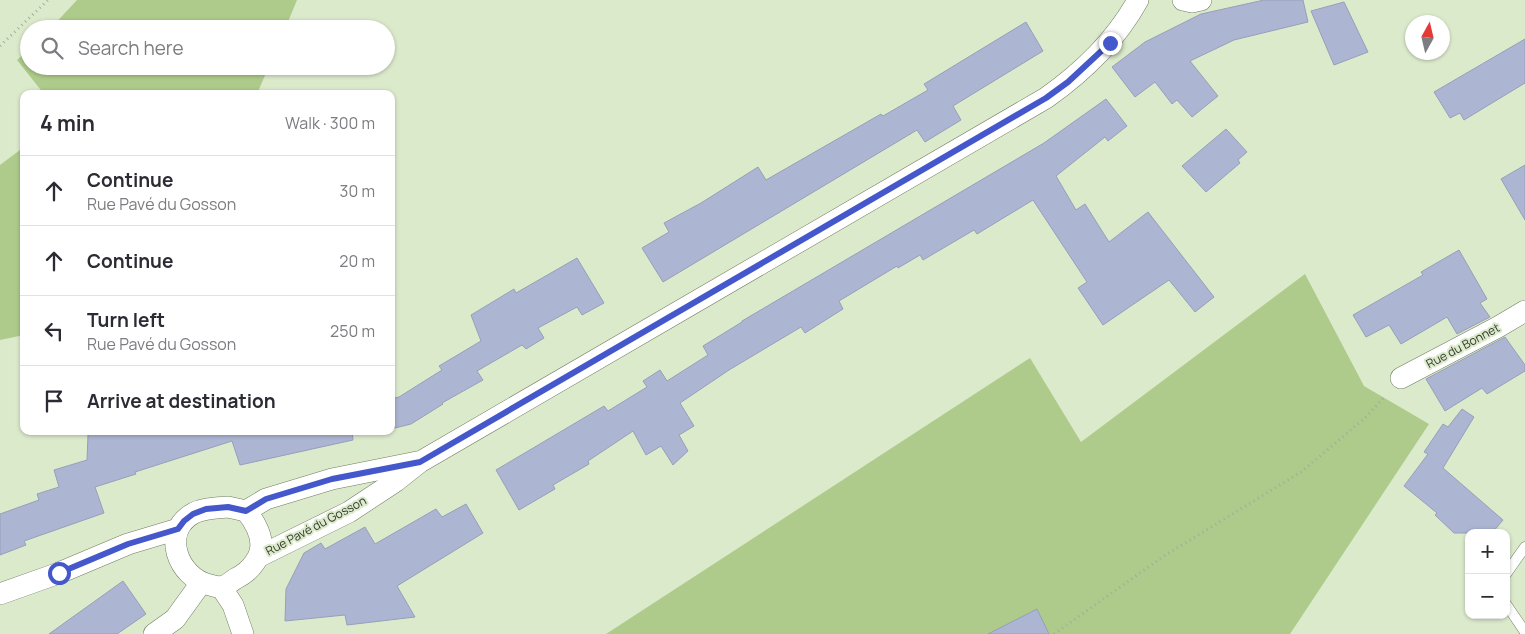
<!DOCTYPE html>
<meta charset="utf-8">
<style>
:root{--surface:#fff;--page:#f2f2f3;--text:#2b2b33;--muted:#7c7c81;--line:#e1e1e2}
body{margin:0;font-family:Manrope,sans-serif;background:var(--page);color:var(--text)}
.controls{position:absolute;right:15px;bottom:15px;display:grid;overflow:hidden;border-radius:10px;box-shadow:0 1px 4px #0004}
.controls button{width:45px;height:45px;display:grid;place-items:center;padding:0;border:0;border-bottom:1px solid var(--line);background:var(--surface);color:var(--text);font:25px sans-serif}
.compass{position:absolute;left:1405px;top:15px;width:45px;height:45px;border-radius:50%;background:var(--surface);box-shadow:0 1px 4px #0004;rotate:8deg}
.stop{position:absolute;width:15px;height:15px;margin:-11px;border:4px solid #4457cb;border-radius:50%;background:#fff}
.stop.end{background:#4457cb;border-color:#fff;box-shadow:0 1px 5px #0008}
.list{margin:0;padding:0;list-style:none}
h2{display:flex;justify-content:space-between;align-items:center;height:65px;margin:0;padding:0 20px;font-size:21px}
h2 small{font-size:16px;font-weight:400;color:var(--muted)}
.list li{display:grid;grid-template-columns:32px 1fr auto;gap:15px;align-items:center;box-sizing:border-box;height:70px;padding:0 20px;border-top:1px solid var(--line)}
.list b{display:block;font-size:19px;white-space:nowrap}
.list p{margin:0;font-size:16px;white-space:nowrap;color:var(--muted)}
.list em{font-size:16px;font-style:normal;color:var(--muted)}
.icon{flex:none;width:28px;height:28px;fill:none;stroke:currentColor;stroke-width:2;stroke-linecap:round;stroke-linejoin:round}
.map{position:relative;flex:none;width:1525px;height:634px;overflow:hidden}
.search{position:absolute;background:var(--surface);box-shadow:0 1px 4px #0004;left:20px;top:20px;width:375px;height:55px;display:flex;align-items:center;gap:12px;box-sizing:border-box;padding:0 18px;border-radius:28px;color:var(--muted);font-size:19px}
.panel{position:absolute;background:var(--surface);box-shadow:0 1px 4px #0004;left:20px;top:90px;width:375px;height:345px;border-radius:10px}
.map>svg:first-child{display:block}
.green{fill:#aecb8b}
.building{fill:#acb5d2;stroke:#969fbb}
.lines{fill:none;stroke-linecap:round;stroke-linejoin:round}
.service-casing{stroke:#707c61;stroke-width:11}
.minor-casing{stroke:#707c61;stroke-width:22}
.path{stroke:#a2ad96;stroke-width:3;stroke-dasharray:1 4;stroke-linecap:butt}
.service{stroke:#fff;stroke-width:10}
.minor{stroke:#fff;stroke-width:21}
.route{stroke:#4457cb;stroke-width:6}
.labels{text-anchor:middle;stroke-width:4;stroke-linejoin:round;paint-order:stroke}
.street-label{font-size:12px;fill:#343a2e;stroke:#dceacc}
</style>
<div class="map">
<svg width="1525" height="634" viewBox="0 0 1525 634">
<rect width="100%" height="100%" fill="#dceacc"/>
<!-- green -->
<g class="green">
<path d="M77 0H297L285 29H50Z"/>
<path d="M29 49V66H269L257 94H44L17 60Z"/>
<path d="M24 147V335L0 340V165Z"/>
<path d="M1305 274 1364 386 1429 424 1290 634H606L1030 358 1081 442Z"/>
</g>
<!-- building -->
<g class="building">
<path d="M1264 0H1303L1308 22 1234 40 1190 61 1218 96 1192 117 1177 100 1172 104 1155 82 1135 97 1112 67 1145 42 1201 14Z"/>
<path d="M1344 2 1368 52 1334 65 1311 11Z"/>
<path d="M1026 22 1043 51 953 106 961 120 925 142 917 130 663 282 642 248 669 232 664 223 701 203 758 167 766 180 881 114 883 116 928 90 924 84Z"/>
<path d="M1525 39V83L1464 120 1460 113 1450 118 1434 92Z"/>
<path d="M1106 99 1127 126 1108 141 1105 137 1056 176 1076 210 1085 204 1109 242 1148 212 1214 297 1195 312 1169 280 1103 325 1078 288 1087 282 1033 200 977 234 974 230 923 260 920 255 898 268 897 266 839 301 843 309 805 333 801 327 729 370 680 403 694 426 679 435 688 451 673 465 661 446 646 455 633 431 588 461 589 464 553 485 555 489 519 510 496 470 604 406 608 411 647 387 643 381 660 370 667 381 708 355 703 346 742 322V321L1044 143Z"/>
<path d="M1226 129 1247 152 1238 160 1240 163 1206 192 1182 166Z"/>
<path d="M1525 165V220L1501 179Z"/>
<path d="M1459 250 1487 299 1480 303 1490 317 1457 334 1447 317 1401 344 1389 325 1366 337 1353 315 1423 275 1421 272Z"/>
<path d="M577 258 604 303 582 315 577 307 538 328 544 338 526 349 522 345 477 371 483 380 442 403 443 404 411 424 391 429V399L399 397 442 370 439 366 481 341 471 315 514 289 516 293Z"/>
<path d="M1505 337 1525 365V371L1487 394 1482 388 1445 411 1426 379Z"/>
<path d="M1462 409 1474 417 1443 468 1503 520 1492 533H1454L1435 515 1437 513 1404 486 1428 454 1424 452 1443 424 1448 427Z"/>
<path d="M100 431H248L249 433 258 431H352L353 440 240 465 232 441 135 472 136 474 95 487 104 513 24 541 26 545 0 555V514L39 500 37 494 59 487 54 470 87 460 88 435Z"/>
<path d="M466 504 483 533 397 586 415 617 347 625 345 615 285 621 286 589 304 553 321 543 325 549 365 527 375 544 436 509 442 517Z"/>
<path d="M123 581 146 614 117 634H49Z"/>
<path d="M1037 609 1049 634H988Z"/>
</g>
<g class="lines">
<defs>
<g id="service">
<path d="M1506 574 1525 547"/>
<path d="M1506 604 1525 632"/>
</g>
<g id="minor">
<path d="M1183 0 1192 2 1201 0"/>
<path d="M1401 378 1498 327 1525 311"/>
<path d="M228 507 246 511C258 526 268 545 255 562 250 570 243 575 235 579 231 582 226 586 221 587 218 587 213 586 210 585 178 578 160 531 194 513 204 508 216 508 228 507Z"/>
<path d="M246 511 266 499 332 479 417 462"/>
<path d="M260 556 349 512 396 481 420 462 1046 98C1083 72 1116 40 1138 0"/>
<path d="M221 587 233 605 243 634"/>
<path d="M0 594 59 573 128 544 178 529"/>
<path d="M154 634 175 619 201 583"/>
</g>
</defs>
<!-- service casing -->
<use href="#service" class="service-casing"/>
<!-- minor casing -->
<use href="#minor" class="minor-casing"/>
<!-- path -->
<g class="path">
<path d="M0 46 48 0"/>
<path d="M1054 634 1164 556 1301 472 1365 418 1385 396"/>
</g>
<!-- service -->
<use href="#service" class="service"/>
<!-- minor -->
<use href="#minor" class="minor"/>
</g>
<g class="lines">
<!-- route -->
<path class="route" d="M59 573 128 544 178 529 184 521 193 514 206 509 228 507 246 511 266 499 332 479 420 462 1046 98 1068 82 1110 43"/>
</g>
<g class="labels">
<!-- street labels -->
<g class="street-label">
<text transform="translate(1463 346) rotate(-28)" y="4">Rue du Bonnet</text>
<text transform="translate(316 526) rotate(-28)" y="4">Rue Pavé du Gosson</text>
</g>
</g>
</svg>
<div class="controls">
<button>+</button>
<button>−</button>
</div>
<svg class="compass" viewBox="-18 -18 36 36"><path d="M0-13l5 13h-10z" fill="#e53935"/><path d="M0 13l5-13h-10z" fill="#7c7c81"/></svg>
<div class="stop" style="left:59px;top:573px"></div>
<div class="stop end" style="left:1110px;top:43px"></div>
<div class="search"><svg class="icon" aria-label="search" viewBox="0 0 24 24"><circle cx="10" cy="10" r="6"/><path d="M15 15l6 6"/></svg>Search here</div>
<section class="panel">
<h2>4 min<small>Walk · 300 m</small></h2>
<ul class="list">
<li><svg class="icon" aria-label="ahead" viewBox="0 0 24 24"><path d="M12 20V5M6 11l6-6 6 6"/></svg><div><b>Continue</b><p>Rue Pavé du Gosson</p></div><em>30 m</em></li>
<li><svg class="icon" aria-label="ahead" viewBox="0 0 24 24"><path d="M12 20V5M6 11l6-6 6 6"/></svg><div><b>Continue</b></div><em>20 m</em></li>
<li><svg class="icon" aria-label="left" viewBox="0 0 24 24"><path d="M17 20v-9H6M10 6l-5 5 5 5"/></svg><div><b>Turn left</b><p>Rue Pavé du Gosson</p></div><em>250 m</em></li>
<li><svg class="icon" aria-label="arrive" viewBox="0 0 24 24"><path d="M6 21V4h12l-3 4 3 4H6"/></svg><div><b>Arrive at destination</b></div></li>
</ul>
</section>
</div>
